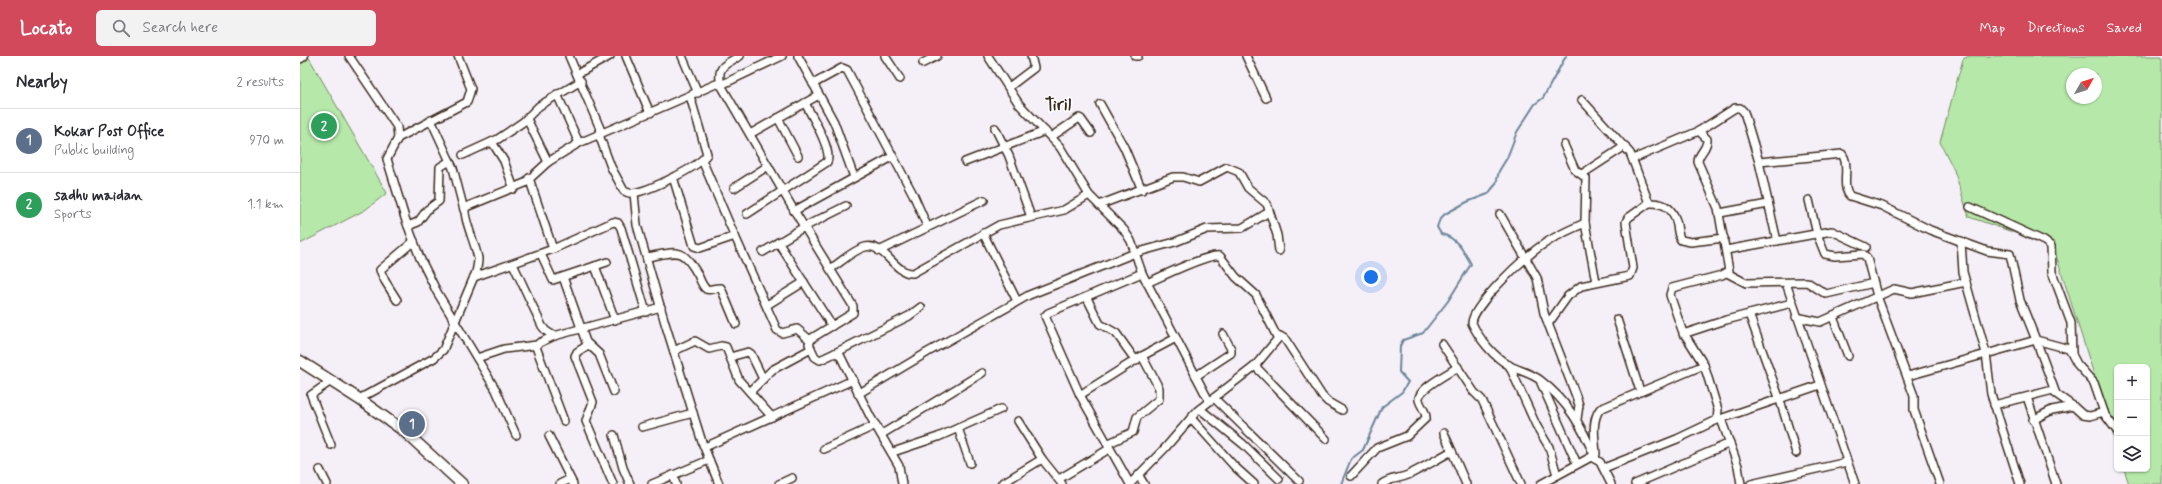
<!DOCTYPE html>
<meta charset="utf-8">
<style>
:root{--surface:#fff;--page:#f2f2f3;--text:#2b2b33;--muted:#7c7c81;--line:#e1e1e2;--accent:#d1495b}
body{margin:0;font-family:Mynerve,sans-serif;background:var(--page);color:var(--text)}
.controls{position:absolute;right:12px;bottom:12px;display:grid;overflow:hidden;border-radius:6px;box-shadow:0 1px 3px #0004}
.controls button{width:36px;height:36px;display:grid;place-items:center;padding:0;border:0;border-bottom:1px solid var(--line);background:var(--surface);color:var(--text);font:20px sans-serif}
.compass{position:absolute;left:1766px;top:12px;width:36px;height:36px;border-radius:50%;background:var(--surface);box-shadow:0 1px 3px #0004;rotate:51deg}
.you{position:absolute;left:1071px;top:221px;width:14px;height:14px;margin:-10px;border:3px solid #fff;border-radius:50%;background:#1a73e8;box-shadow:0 0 0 6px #1a73e833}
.badge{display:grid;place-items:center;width:26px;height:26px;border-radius:50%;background:var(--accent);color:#fff;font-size:13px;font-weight:700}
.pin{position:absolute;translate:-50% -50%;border:2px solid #fff;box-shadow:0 1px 4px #0006}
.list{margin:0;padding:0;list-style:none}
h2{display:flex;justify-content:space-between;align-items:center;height:52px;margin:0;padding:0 16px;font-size:17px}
h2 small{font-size:13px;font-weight:400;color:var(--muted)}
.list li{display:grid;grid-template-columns:26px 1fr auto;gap:12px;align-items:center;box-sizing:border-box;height:64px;padding:0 16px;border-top:1px solid var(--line)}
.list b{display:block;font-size:15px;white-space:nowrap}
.list p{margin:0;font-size:13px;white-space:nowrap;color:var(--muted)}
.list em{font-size:13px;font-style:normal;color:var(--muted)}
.icon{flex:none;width:22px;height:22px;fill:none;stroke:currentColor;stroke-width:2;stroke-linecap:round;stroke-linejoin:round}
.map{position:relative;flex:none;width:1862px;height:428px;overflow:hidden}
header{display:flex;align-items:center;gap:24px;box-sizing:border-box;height:56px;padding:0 20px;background:var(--accent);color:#fff}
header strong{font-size:19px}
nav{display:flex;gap:22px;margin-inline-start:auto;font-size:14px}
.search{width:280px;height:36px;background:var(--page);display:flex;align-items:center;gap:10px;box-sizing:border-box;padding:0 14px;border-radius:6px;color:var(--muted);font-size:15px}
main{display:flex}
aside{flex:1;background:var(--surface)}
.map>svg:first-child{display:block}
.green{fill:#b5e8a9;stroke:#788964;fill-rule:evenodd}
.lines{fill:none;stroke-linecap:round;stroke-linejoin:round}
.stream{stroke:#6b8698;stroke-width:2}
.minor-casing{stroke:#3b2a1e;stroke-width:10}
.tertiary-casing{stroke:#3b2a1e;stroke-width:12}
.secondary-casing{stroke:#3b2a1e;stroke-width:13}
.minor{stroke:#fff;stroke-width:7}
.tertiary{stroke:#fff;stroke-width:9}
.secondary{stroke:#fff;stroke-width:10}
.labels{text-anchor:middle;stroke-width:3;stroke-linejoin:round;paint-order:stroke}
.district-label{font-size:17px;font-weight:bold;fill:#3b2a1e;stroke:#fff}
</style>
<header>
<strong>Locato</strong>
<div class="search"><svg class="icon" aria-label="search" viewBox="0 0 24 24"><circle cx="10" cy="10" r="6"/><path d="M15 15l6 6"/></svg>Search here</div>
<nav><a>Map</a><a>Directions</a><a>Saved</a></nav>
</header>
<main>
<aside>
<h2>Nearby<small>2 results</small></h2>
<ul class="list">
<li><span class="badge" style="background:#5c6f8a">1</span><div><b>Kokar Post Office</b><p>Public building</p></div><em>970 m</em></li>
<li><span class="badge" style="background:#2e9e5b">2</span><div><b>sadhu maidan</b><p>Sports</p></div><em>1.1 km</em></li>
</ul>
</aside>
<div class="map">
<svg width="1862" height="428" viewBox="0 0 1862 428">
<rect width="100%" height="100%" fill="#f5eff8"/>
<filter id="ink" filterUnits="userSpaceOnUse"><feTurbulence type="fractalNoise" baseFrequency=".025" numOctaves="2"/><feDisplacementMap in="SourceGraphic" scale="8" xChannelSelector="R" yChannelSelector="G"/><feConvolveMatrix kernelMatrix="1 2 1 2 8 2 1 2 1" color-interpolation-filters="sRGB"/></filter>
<g filter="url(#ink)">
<!-- green -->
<g class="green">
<path d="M5 0H8L87 137 65 154 0 188V4Z"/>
<path d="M1669 0H1862V428H1829L1824 413H1847V311H1817V391L1753 190 1669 161 1654 114 1640 86 1663 3ZM1772 18H1796V42H1772Z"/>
</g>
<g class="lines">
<!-- stream -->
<path class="stream" d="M1041 428 1051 403 1063 394 1082 351 1102 336 1108 326 1099 316 1100 290 1103 284 1123 277 1148 245 1171 208C1164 195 1156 181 1141 178L1137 171 1140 163 1145 158 1167 146 1188 138 1191 134 1196 128 1199 115 1207 102 1217 76 1235 48 1243 42 1266 0"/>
<defs>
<g id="minor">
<path d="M49 0 97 71 98 82 87 103 105 162 120 202 137 236 196 334 216 379"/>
<path d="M269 0 302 77"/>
<path d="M326 0 350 57"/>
<path d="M382 0 398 37"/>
<path d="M440 0C426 8 416 10 421 29L482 0"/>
<path d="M498 0 534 66 554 121"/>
<path d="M585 0 600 23"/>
<path d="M688 0 719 48 760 91 789 139 824 174 831 185 842 217 909 345"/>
<path d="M835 0H838"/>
<path d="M946 0 966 42"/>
<path d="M623 7 637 0"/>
<path d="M277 18 310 0"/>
<path d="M513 28 542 12 547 14 613 138 627 170"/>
<path d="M709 31 734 12 731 0"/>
<path d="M257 38 279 87"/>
<path d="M800 48 824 91 842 134"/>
<path d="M478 62 498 100"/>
<path d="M227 63 248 106"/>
<path d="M131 64 153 112 164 154"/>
<path d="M695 72 709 100 731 161"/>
<path d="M450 78 519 39"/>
<path d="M299 79 311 111 324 135C327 136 329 138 333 137 348 135 400 111 407 98L390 40"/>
<path d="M751 81 779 62 781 63 791 77"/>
<path d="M98 82 167 46 171 33 158 0"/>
<path d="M192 86 204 105 214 133"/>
<path d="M1264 89 1275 114 1286 122 1285 167 1296 226"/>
<path d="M163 99 198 83 223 66 239 50 281 25"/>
<path d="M1333 103 1399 75 1435 52H1440L1444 56 1459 106 1477 185"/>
<path d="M402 104 429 167 477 274 482 277 497 273 510 284"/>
<path d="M665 106 745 75"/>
<path d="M1459 106 1542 98C1551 109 1540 130 1550 140L1582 150 1630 174 1687 195 1710 198 1720 244 1736 284 1769 293 1777 308 1794 327 1805 359 1817 375"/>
<path d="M1282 118 1325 90"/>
<path d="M373 121 394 190 400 192 435 180"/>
<path d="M229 122 253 193"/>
<path d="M434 132 468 110"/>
<path d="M334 137 337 169 365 267 402 386 419 428"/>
<path d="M1509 144 1517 178 1525 198 1535 200 1563 198 1567 202 1577 240 1614 340V354L1640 428"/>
<path d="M1349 147C1365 146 1374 153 1377 169 1378 175 1378 180 1381 184L1391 186 1424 182"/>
<path d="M799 149 873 121H883L899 126 927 111 939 116 948 132 967 148 977 179 979 195"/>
<path d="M1670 151 1744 185 1751 190 1752 216 1771 267 1772 298"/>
<path d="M494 155 592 101"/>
<path d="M1420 157 1468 148"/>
<path d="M447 158 527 106C533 94 511 59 505 47"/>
<path d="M1200 158 1237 222 1244 257 1276 340 1279 349 1277 363"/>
<path d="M1285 167C1271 173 1257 179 1244 188 1228 197 1172 250 1172 267 1179 283 1194 301 1210 310 1220 315 1231 317 1240 324 1268 345 1282 371 1296 403"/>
<path d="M108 170 118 166 127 154 139 145 140 111 150 105"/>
<path d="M683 177 717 245"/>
<path d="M1661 185 1663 216 1686 297 1691 338 1720 428"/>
<path d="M478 186 532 270"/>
<path d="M1426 194 1532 175 1566 191"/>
<path d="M579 195 684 144"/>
<path d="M463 196 504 171 546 150"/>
<path d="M241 198 253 224 307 206"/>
<path d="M347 201C377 196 382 190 398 219 400 223 402 230 406 233 410 235 416 231 421 232L436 268"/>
<path d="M213 208 242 270 246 275 254 280 361 251"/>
<path d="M295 210 315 264"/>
<path d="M530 213C540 207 553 194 565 191 584 186 595 219 613 217L699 169 764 154 789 139"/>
<path d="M1427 217 1446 227 1507 226 1526 238 1574 227"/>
<path d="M174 221 253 193 313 166 318 167 321 172 346 256"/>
<path d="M263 221 286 286 299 298 314 336"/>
<path d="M847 227C860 221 909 197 920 200L936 221 956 239 977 281"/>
<path d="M1486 227 1555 428"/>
<path d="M787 242 800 268 816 277 836 305"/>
<path d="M97 244 85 225 80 214 114 185"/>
<path d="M467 249 504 226"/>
<path d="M1449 258 1480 344 1496 397"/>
<path d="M1496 261 1520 266 1594 233 1612 237 1666 226"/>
<path d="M1533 261 1548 300"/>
<path d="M1317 263 1340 335"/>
<path d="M1248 268 1268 240 1281 230 1330 220 1333 212 1326 166 1328 162 1349 147 1330 97 1282 44"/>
<path d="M1383 278 1426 264 1492 247"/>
<path d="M254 280 239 287 236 291 264 365"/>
<path d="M1142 288 1174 336 1182 344 1221 428"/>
<path d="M288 289 277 296 275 300 293 346 286 365 313 428"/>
<path d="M374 295 395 285 409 293 421 290 426 291 439 324 472 361"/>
<path d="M535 297 609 260 621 251"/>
<path d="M430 301 448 296 451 298 463 323"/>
<path d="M177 302 204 293 237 289"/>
<path d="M1209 309 1236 369 1249 391 1257 419"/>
<path d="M955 310 1026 383"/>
<path d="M896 320 931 297V293L923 278"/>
<path d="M1608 320 1736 284 1756 338 1773 350 1783 359 1790 360 1804 356"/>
<path d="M31 325 11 339 31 389"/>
<path d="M1241 327 1277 408"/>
<path d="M450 336 472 314 511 293"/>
<path d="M558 338 628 296 729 239 835 197 875 186 907 173 942 172 969 156"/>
<path d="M780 339 842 300 876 282"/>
<path d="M1727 341 1756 428"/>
<path d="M914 342 999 425"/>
<path d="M59 343 134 302 143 294 176 216C177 212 178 207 178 203 177 191 161 158 166 151L225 127 248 106 279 87 416 28 421 29 492 151 553 250V257L512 282 509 288 515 301 520 304 535 297 540 299 570 360 599 410 602 428"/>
<path d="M1694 349 1753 334"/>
<path d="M900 353 943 388 979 423"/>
<path d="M891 362 934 410 954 428"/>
<path d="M1421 363 1438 410 1441 428"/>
<path d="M1417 364 1520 329"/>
<path d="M1733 364 1752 354 1773 350"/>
<path d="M718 365 742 403"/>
<path d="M342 371 393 357"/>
<path d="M658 372 670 407"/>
<path d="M1144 377 1166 428"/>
<path d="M582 378 682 317"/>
<path d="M314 379 323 412 330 428"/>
<path d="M249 380 273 428"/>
<path d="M807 388 833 376 837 361 859 343V332L842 300"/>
<path d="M405 391 553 324"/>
<path d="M524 393 576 369"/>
<path d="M593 396 638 381 701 353"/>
<path d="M1296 398C1295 383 1291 365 1300 353L1404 309"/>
<path d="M1304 412 1377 383 1417 364 1418 354 1404 309 1382 274 1370 239 1372 232 1422 219 1429 215 1418 152 1398 106C1398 97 1408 93 1407 83L1399 75"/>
<path d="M20 414 27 428"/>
<path d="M373 419 376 428"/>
<path d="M839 420 844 428"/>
<path d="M1051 420 1077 392 1107 380 1126 362C1126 355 1121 351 1119 344 1117 333 1149 317 1158 311"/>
<path d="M759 423 809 393"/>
<path d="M260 428 270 423"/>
<path d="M352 428 409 404"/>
<path d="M479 428 492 422"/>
<path d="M701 428 742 403 762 428"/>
<path d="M830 428 866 391 897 355 955 310 980 280 985 283 1022 340 1028 346 1042 354"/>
<path d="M830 428 780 339 745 260 748 257 842 217"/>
<path d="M1082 428C1090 422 1099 423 1108 419 1123 412 1137 403 1152 395"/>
<path d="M1241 428 1291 401 1300 406 1311 428"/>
<path d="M1335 428 1430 387"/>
<path d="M1451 428 1547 406"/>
</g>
<path id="tertiary" d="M0 2 3 0"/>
<path id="secondary" d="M0 305 59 343 104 375 162 428"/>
</defs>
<!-- minor casing -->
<use href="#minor" class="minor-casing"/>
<!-- tertiary casing -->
<use href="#tertiary" class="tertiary-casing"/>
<!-- secondary casing -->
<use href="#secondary" class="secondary-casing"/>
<!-- minor -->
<use href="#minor" class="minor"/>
<!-- tertiary -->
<use href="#tertiary" class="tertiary"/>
<!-- secondary -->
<use href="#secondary" class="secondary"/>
</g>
</g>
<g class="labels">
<!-- district labels -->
<g class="district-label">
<text x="758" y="54">Tiril</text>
</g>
</g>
</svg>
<div class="controls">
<button>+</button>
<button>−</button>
<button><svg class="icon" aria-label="layers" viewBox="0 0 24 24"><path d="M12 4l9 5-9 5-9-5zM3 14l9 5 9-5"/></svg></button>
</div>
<svg class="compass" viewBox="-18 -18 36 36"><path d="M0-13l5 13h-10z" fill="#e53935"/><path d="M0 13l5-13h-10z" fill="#7c7c81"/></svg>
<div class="you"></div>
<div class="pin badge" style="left:112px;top:368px;background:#5c6f8a">1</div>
<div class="pin badge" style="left:24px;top:70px;background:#2e9e5b">2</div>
</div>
</main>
